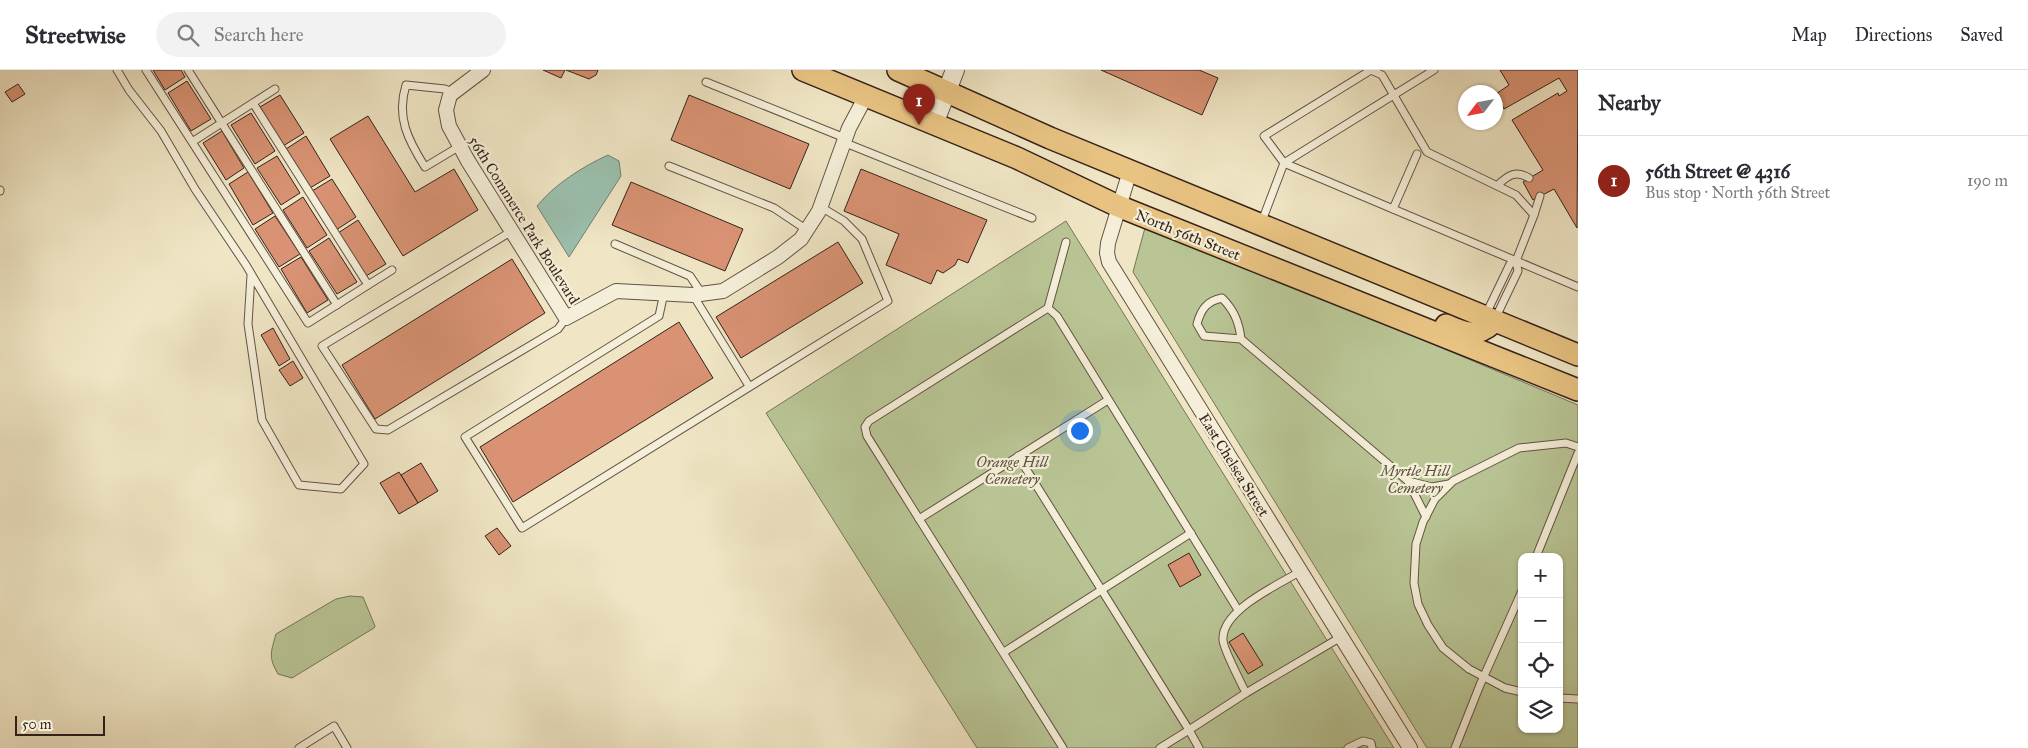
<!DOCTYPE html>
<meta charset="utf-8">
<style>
:root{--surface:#fff;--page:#f2f2f3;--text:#2b2b33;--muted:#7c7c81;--line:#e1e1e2;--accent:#8f2418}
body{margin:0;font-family:"IM FELL Great Primer",serif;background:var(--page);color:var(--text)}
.controls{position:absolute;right:15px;bottom:15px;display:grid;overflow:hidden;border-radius:10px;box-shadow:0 1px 4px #0004}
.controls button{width:45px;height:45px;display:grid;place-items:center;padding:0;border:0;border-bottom:1px solid var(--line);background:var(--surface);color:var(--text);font:25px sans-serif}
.compass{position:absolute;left:1458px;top:15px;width:45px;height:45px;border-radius:50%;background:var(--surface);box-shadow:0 1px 4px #0004;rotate:238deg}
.scale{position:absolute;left:15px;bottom:12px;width:90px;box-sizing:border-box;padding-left:5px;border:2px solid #342219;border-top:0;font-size:14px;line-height:18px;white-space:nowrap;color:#342219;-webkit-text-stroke:4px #f5efd9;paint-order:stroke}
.you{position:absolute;left:1079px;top:360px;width:18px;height:18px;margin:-12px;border:4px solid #fff;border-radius:50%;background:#1a73e8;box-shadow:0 0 0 8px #1a73e833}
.badge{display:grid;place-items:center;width:32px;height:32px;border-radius:50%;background:var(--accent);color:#fff;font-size:16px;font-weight:700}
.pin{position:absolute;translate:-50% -41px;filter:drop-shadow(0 1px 2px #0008)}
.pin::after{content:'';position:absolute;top:26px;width:18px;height:15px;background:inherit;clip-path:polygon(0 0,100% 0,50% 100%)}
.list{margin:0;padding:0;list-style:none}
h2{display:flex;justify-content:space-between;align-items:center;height:65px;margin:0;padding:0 20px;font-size:21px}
h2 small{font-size:16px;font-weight:400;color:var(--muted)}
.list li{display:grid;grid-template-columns:32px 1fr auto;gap:15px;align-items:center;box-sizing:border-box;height:90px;padding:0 20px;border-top:1px solid var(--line)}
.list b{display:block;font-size:19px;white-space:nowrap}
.list p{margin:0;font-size:16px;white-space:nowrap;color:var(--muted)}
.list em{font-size:16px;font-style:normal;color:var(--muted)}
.icon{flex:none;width:28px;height:28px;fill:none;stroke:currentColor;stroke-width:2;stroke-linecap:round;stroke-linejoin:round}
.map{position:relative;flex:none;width:1578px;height:678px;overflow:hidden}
header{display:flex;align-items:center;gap:30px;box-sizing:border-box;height:70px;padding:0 25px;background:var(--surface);border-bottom:1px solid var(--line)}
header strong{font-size:24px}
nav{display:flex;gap:28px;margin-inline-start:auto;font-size:18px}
.search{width:350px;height:45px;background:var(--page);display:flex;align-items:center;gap:12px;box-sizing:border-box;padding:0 18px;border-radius:28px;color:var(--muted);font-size:19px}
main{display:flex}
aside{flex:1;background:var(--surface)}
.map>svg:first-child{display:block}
.green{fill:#b9c595;stroke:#767457;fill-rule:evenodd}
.water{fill:#9bc0ae;stroke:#728172}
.building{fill:#d99374;stroke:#342219}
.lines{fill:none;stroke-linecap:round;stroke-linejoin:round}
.service-casing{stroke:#635344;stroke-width:9}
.minor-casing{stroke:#635344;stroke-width:16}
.tertiary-casing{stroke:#635344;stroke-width:20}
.primary-casing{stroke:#342219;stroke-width:24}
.service{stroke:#f5efd9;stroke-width:7}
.minor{stroke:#f5efd9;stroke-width:14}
.tertiary{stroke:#f5efd9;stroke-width:18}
.primary{stroke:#e8c382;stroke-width:21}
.labels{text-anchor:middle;stroke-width:4.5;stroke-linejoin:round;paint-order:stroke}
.street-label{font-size:15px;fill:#342219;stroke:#f5efd9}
.park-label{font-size:15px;font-style:italic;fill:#5c533e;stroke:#f5efd9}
</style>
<header>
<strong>Streetwise</strong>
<div class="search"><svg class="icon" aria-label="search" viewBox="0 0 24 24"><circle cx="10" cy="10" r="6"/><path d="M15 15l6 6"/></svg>Search here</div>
<nav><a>Map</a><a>Directions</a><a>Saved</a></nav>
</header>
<main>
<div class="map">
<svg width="1578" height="678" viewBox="0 0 1578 678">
<rect width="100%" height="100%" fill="#f0e6c5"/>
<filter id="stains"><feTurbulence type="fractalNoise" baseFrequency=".004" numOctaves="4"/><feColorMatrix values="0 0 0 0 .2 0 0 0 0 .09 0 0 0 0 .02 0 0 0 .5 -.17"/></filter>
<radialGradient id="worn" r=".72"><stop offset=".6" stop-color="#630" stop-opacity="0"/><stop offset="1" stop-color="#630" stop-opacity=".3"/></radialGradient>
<!-- green -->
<g class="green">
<path d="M1066 151 1394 678H977L766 343Z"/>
<path d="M1146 154 1578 335V678H1427L1133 202ZM1522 487H1559V659H1522Z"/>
<path d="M350 526 363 527 375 556 374 558 292 608 278 604C268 587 271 582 276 564L336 529Z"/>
</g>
<!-- water -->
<path class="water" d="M608 85 619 91 621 106 569 187 537 136C555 114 582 97 608 85Z"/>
<!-- building -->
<g class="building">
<path d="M153 0H181L185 7 165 20Z"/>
<path d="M543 0H565L561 8Z"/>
<path d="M566 0H598L596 5 589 9Z"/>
<path d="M1101 0H1199L1218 8 1202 45Z"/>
<path d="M1500 0H1578L1577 158 1554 119 1533 130 1523 112 1543 100 1512 50 1558 23 1559 26 1567 21 1559 8 1504 39 1496 24 1509 15Z"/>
<path d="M187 11 211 49 191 61 168 23Z"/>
<path d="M18 14 25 24 12 32 5 22Z"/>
<path d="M280 25 304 63 283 76 260 37Z"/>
<path d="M689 25 809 74 790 119 671 70Z"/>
<path d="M251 43 275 81 255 94 231 55Z"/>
<path d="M368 46 415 122 454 99 478 140 403 186 330 69Z"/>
<path d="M222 61 244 98 226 110 203 73Z"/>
<path d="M306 66 330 106 310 118 286 79Z"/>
<path d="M277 86 300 123 281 135 257 98Z"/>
<path d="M861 99 987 150 968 193 958 189 955 195 943 203 937 200 931 214 886 195 899 164 844 141Z"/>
<path d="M248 102 273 143 253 155 229 114Z"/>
<path d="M332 109 356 147 336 160 312 121Z"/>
<path d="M631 112 743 159 725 201 612 155Z"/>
<path d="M303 127 327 165 307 178 283 140Z"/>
<path d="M275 146 300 184 279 197 255 159Z"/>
<path d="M358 150 386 194 366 206 338 163Z"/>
<path d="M329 168 357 212 337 224 309 181Z"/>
<path d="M838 172 863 213 741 288 716 247Z"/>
<path d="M301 187 328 230 307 243 281 199Z"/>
<path d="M512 189 545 243 375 349 342 295Z"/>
<path d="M679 252 713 308 513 432 480 377Z"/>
<path d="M273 258 290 289 279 296 261 265Z"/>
<path d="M293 291 303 308 290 316 279 300Z"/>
<path d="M421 393 438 421 418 433 401 405Z"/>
<path d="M399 402 418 433 399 444 380 413Z"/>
<path d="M497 458 511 476 499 485 485 466Z"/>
<path d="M1189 483 1201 505 1180 517 1168 495Z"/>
<path d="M1243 563 1263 595 1248 604 1229 572Z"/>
</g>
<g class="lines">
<defs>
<g id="service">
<path d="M117 0 129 20 161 61 195 119 246 195 364 394 341 419 299 415 262 350 248 254 251 205"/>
<path d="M146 0 308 253 368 215 253 33 192 72"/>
<path d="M188 0 337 235"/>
<path d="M1434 0 1284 93 1264 66 1371 0 1382 5 1427 82 1516 125 1534 145 1516 191 1518 201 1495 249"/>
<path d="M706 12 845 68"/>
<path d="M453 23 445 19 406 15C396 47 408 70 425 97L460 76"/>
<path d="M253 33 275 19"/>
<path d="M843 72 1032 148"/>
<path d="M669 96 774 138 807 160"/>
<path d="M1498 115C1508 105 1516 100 1529 108"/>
<path d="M0 120V121"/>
<path d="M1393 139 1417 84"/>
<path d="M1534 145 1540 126"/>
<path d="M1262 151 1284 93 1578 217"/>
<path d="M512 161 322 276 376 359 388 360 558 259 566 248"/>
<path d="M615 174 690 206 702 224"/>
<path d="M368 215 392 200"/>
<path d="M664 223 659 246 465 367 522 458 888 231 862 169 844 151 821 137"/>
<path d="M693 225 749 316"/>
<path d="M1048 238 1057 246 1238 540"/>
<path d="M1485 246 1510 194 1516 191"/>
<path d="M1241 269C1239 252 1234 240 1222 228 1207 231 1201 239 1197 254L1204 266 1241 269 1408 411 1432 417 1449 414"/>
<path d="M1018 386 1189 660 1160 678"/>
<path d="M1408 411 1426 447"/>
<path d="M919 449 1108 330"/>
<path d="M1536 487 1578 383"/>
<path d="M1301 501C1278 515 1221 540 1223 570 1223 578 1242 615 1246 623L1341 567"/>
<path d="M1004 582 1191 463"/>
<path d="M1522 622 1505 618 1469 599 1443 578 1428 555 1418 534 1414 513 1416 474 1423 452 1435 429 1453 411 1519 378 1566 373 1578 377"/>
<path d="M1559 628 1578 629"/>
<path d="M299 678 334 656 347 678"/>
<path d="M1063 678 867 366 865 357 869 351 1048 238 1066 172"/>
<path d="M1199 678 1189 660 1246 623"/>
<path d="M1348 678 1363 671 1371 673 1372 678"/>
<path d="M1455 678 1480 615 1522 521"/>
</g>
<g id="minor">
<path d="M483 0 450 25 446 40 449 56 468 91 566 248 616 221 693 225 723 221 778 187 801 169 819 141 849 58 866 26"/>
<path d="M1130 101 1108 173 1107 183 1109 192 1410 678"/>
</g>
<path id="tertiary" d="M934 54 955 0"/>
<g id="primary">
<path d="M803 0 1017 88 1118 136 1578 320"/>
<path d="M898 0 1050 68 1578 285"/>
<path d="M1446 255C1466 264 1476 268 1494 252"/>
</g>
</defs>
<!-- service casing -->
<use href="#service" class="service-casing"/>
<!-- minor casing -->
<use href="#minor" class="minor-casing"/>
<!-- tertiary casing -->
<use href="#tertiary" class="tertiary-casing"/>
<!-- primary casing -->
<use href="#primary" class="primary-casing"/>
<!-- service -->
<use href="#service" class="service"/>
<!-- minor -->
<use href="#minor" class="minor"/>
<!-- tertiary -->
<use href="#tertiary" class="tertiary"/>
<!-- primary -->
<use href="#primary" class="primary"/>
</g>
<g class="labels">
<!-- street labels -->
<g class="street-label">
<text transform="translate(524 150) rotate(58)" y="5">56th Commerce Park Boulevard</text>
<text transform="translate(1188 165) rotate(22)" y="5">North 56th Street</text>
<text transform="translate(1234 395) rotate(58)" y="5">East Chelsea Street</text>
</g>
<!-- park labels -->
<g class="park-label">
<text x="1012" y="397">Orange Hill<tspan x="1012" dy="17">Cemetery</tspan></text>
<text x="1415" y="406">Myrtle Hill<tspan x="1415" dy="17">Cemetery</tspan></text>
</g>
</g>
<rect width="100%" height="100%" filter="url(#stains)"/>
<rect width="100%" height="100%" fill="url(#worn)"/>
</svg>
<div class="controls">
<button>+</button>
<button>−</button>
<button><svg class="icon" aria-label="locate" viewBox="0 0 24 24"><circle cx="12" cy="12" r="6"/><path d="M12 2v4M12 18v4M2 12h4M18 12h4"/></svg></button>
<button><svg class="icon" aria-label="layers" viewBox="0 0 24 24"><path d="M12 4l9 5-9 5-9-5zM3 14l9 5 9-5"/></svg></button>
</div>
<svg class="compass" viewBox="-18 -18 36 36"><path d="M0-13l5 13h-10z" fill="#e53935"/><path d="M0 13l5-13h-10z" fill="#7c7c81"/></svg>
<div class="scale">50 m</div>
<div class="you"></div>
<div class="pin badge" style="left:919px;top:55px">1</div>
</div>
<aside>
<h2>Nearby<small></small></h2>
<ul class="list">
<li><span class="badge">1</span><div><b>56th Street @ 4316</b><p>Bus stop · North 56th Street</p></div><em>190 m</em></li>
</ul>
</aside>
</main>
